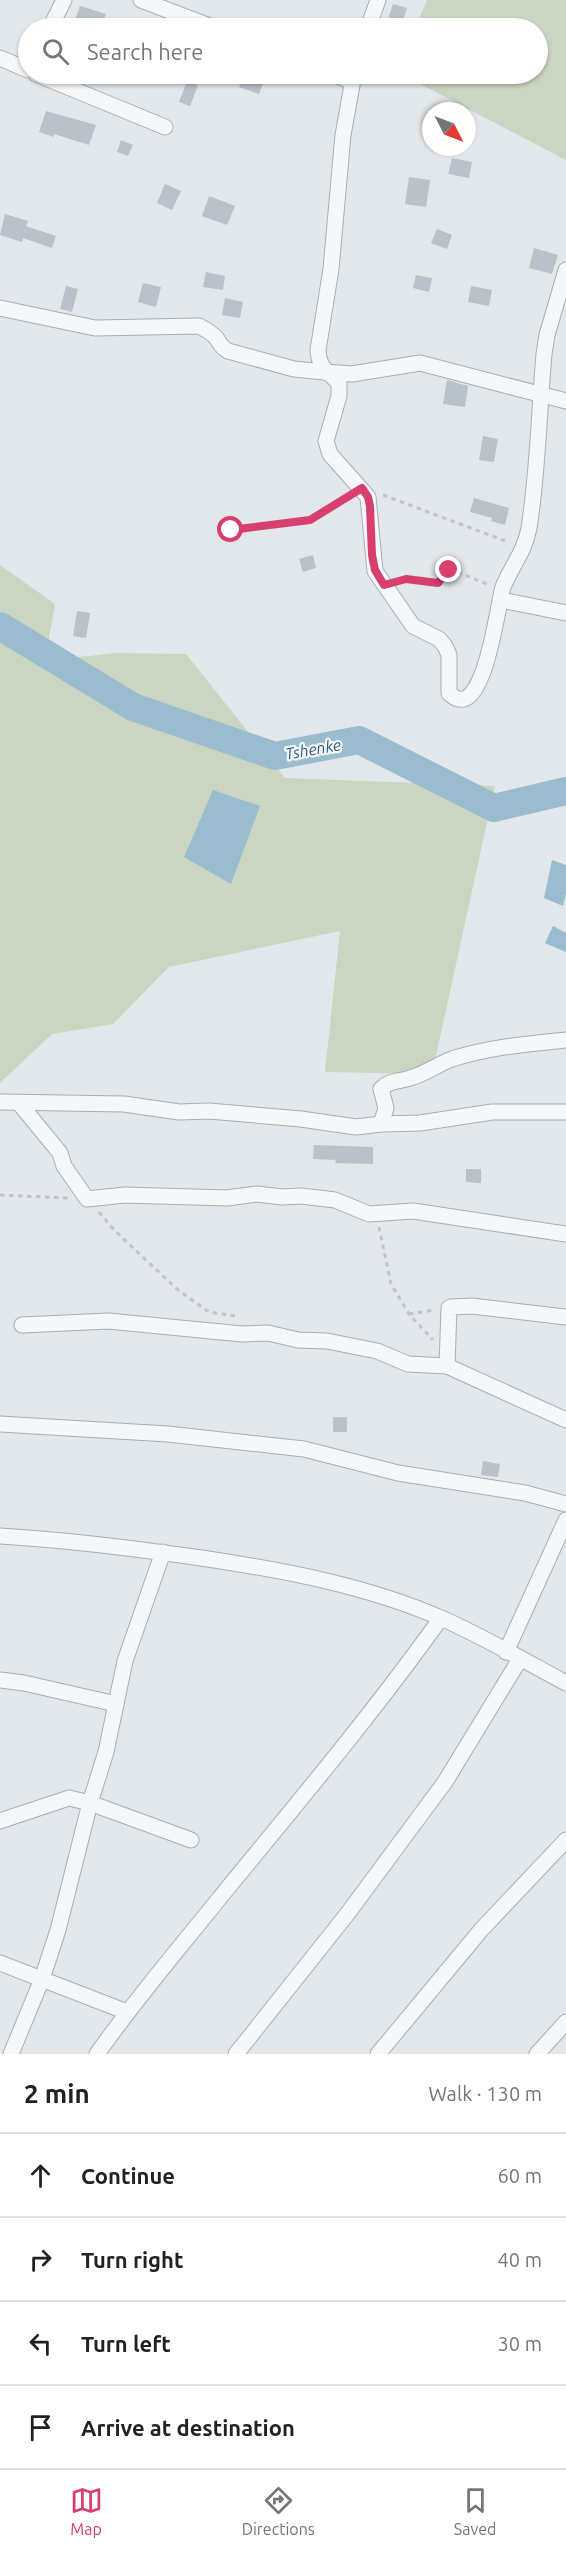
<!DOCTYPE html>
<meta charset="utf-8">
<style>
:root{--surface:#fff;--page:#f6f6f6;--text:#222;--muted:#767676;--line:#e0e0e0;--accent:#d83f6e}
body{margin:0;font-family:Ubuntu,sans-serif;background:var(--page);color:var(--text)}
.compass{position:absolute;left:422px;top:102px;width:54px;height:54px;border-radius:50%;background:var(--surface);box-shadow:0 2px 4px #0004;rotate:132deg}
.stop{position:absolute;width:18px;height:18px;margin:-14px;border:4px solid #d83f6e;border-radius:50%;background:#fff}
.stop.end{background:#d83f6e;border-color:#fff;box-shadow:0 2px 6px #0008}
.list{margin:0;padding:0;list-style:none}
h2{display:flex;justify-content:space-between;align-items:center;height:78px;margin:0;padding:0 24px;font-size:26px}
h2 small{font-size:20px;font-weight:400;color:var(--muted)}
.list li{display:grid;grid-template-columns:39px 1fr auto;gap:18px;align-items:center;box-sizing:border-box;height:84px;padding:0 24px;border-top:2px solid var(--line)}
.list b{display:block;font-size:22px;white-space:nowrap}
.list em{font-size:20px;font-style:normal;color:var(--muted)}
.icon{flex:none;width:33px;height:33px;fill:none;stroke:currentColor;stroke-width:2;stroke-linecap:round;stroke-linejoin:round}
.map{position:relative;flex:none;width:566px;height:2054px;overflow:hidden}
.search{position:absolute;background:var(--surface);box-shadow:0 2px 4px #0004;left:18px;right:18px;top:18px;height:66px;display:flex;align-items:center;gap:15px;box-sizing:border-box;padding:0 21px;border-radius:33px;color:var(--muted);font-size:22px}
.sheet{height:414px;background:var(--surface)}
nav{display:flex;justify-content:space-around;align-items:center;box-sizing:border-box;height:84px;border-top:2px solid var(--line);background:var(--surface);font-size:16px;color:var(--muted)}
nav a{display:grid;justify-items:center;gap:3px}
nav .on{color:var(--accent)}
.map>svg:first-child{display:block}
.green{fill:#cad6c2}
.water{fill:#9bbbce}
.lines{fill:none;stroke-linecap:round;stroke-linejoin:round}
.river{stroke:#9bbbce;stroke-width:28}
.building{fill:#b9c1ca}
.minor-casing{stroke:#a7afb6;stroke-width:17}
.path{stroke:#c0c5ca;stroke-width:3;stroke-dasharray:4.5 4.5;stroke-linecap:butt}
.minor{stroke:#f5f7f9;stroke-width:15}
.route{stroke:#d83f6e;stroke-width:8}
.labels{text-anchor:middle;stroke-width:4.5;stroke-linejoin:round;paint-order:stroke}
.water-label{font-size:16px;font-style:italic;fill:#2f5d7c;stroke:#f2f6f8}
</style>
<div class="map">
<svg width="566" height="2054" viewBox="0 0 566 2054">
<rect width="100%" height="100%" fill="#e2e7eb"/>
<!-- green -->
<g class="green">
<path d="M427 0H566V160L401 74H538V28H415Z"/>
<path d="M0 565 55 604 45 661 115 653 186 654 285 778 495 786 432 1074 325 1072 340 931 169 967 113 1024 52 1034 0 1083Z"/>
</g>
<!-- water -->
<g class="water">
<path d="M213 790 260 806 231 884 184 857Z"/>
<path d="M552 860 566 865V893L563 906 544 898Z"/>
<path d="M553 926 566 933V952L545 943Z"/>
</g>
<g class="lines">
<!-- river -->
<path class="river" d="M0 626 133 707 275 756 359 740 494 808 566 791"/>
</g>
<!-- building -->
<g class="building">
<path d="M393 4 407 8 401 28H385Z"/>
<path d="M80 6 106 14 101 28H72Z"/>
<path d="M244 74H267L259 94 239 87Z"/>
<path d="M187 81 198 85 190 106 179 102Z"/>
<path d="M46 111 96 125 89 145 54 134V137L39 132Z"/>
<path d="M121 140 133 145 128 156 117 152Z"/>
<path d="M452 158 472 162 469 178 448 174Z"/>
<path d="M409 177 430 180 426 207 405 204Z"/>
<path d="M165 184 181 191 172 210 157 203Z"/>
<path d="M209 196 235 206 227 225 202 216Z"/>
<path d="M5 214 28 221 26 226 56 236 52 248 23 238 22 242 0 235Z"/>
<path d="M437 229 452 235 447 249 431 243Z"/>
<path d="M534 248 558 255 552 274 529 268Z"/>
<path d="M206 272 225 276 223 290 203 287Z"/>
<path d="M416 275 432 278 429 292 413 288Z"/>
<path d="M143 283 161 287 156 307 138 302Z"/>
<path d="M66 286 78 289 72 312 60 309Z"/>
<path d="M471 286 492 290 489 306 468 302Z"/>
<path d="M225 298 243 302 240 318 222 315Z"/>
<path d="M447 380 468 386 465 407 443 404Z"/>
<path d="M483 436 498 439 494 462 479 460Z"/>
<path d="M474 498 509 508 505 525 491 521 492 518 470 512Z"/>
<path d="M313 555 316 568 303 572 299 559Z"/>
<path d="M77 611 90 613 86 638 73 636Z"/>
<path d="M314 1145 373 1147V1164L335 1163 336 1160 313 1159Z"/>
<path d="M466 1169H481V1183L466 1182Z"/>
<rect x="333" y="1417" width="14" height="15"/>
<path d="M483 1461 500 1464 498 1477 481 1475Z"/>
</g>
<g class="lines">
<defs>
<g id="minor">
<path d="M141 0 215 28"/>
<path d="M50 28 64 0"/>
<path d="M368 28 378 0"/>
<path d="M0 58 28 70"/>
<path d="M36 74 165 127"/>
<path d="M332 74 351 81"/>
<path d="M354 74 343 135 331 269 318 350C319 368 327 371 339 383V396L326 441 330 454 368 497 375 571 413 626 439 639 445 646 449 655V693C484 729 498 601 503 587 511 567 525 551 529 528 538 471 539 412 544 354L547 335 566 270"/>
<path d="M0 308 95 328 199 326C205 329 213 333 217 339 221 345 221 347 228 351L294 369 325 372 352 374 420 363 566 401"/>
<path d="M501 600 566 613"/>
<path d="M0 1102 124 1104 179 1112 209 1111 301 1119 356 1127 381 1124 420 1123 492 1112H566"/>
<path d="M19 1103 60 1153 64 1166 87 1199 125 1195 227 1198 257 1194 282 1197 301 1196 335 1200 369 1214 413 1211 566 1234"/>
<path d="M381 1124 386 1108 381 1089C389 1080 399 1082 410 1078 425 1074 438 1064 452 1059 490 1047 527 1044 566 1040"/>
<path d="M566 1317 472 1306 451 1307 449 1308 447 1366 566 1420"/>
<path d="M22 1325 108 1321 242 1334 268 1333 298 1340 327 1341 377 1351 408 1364 447 1366"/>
<path d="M0 1424 168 1434 304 1449 398 1473 525 1493 566 1504"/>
<path d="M0 1536C70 1540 139 1549 208 1559 287 1571 367 1586 441 1618 484 1637 525 1661 566 1683"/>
<path d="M506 1652 566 1520"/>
<path d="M0 1680 24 1683 116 1704"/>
<path d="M0 1821 69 1798 90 1803 191 1840"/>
<path d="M0 1963 127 2012"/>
<path d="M11 2054 42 1979 58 1930 90 1803 106 1752 125 1661 163 1552"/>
<path d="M97 2054C135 2000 177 1951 218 1900 294 1807 371 1716 441 1618"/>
<path d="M236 2054 348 1913 445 1782 520 1659"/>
<path d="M378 2054 481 1930 566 1840"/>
<path d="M537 2054 566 2022"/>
</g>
</defs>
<!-- minor casing -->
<use href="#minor" class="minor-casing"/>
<!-- path -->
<g class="path">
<path d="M383 495 508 542"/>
<path d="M227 530 310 520 347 497"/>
<path d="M401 580 438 583 449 570H453L489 585"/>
<path d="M0 1195 68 1198"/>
<path d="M99 1212 114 1230 178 1290 209 1312 236 1316"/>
<path d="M379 1227 391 1284 409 1314 433 1340"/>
<path d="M409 1314 435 1310"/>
</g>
<!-- minor -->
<use href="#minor" class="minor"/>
</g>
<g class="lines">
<!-- route -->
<path class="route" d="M231 530 310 520 362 488 368 497 370 506 372 555 375 570 384 585 406 579 438 583 449 570"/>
</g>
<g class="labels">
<!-- water labels -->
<g class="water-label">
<text transform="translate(313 749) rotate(-10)" y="6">Tshenke</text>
</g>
</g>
</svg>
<svg class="compass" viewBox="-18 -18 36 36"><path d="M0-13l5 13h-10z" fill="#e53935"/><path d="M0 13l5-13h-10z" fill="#767676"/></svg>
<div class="stop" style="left:231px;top:530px"></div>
<div class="stop end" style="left:449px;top:570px"></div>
<div class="search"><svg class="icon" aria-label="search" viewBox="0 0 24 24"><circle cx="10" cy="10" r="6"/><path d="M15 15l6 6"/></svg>Search here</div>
</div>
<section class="sheet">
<h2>2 min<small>Walk · 130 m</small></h2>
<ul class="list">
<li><svg class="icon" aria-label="ahead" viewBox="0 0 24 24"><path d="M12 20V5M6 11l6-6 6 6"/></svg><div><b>Continue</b></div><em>60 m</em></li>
<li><svg class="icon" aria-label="right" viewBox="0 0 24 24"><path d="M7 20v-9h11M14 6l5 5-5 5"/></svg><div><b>Turn right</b></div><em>40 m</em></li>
<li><svg class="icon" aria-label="left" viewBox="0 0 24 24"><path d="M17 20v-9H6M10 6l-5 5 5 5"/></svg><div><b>Turn left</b></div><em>30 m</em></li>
<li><svg class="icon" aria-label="arrive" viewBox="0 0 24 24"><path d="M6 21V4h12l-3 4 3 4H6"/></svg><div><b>Arrive at destination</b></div></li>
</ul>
</section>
<nav>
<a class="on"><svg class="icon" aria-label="map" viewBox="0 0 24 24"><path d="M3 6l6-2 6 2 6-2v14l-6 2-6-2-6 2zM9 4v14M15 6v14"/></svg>Map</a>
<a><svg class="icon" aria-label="directions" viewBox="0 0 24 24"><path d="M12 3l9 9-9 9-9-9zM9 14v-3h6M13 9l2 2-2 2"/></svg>Directions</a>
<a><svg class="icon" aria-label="saved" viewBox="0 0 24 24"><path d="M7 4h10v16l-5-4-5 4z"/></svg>Saved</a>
</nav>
